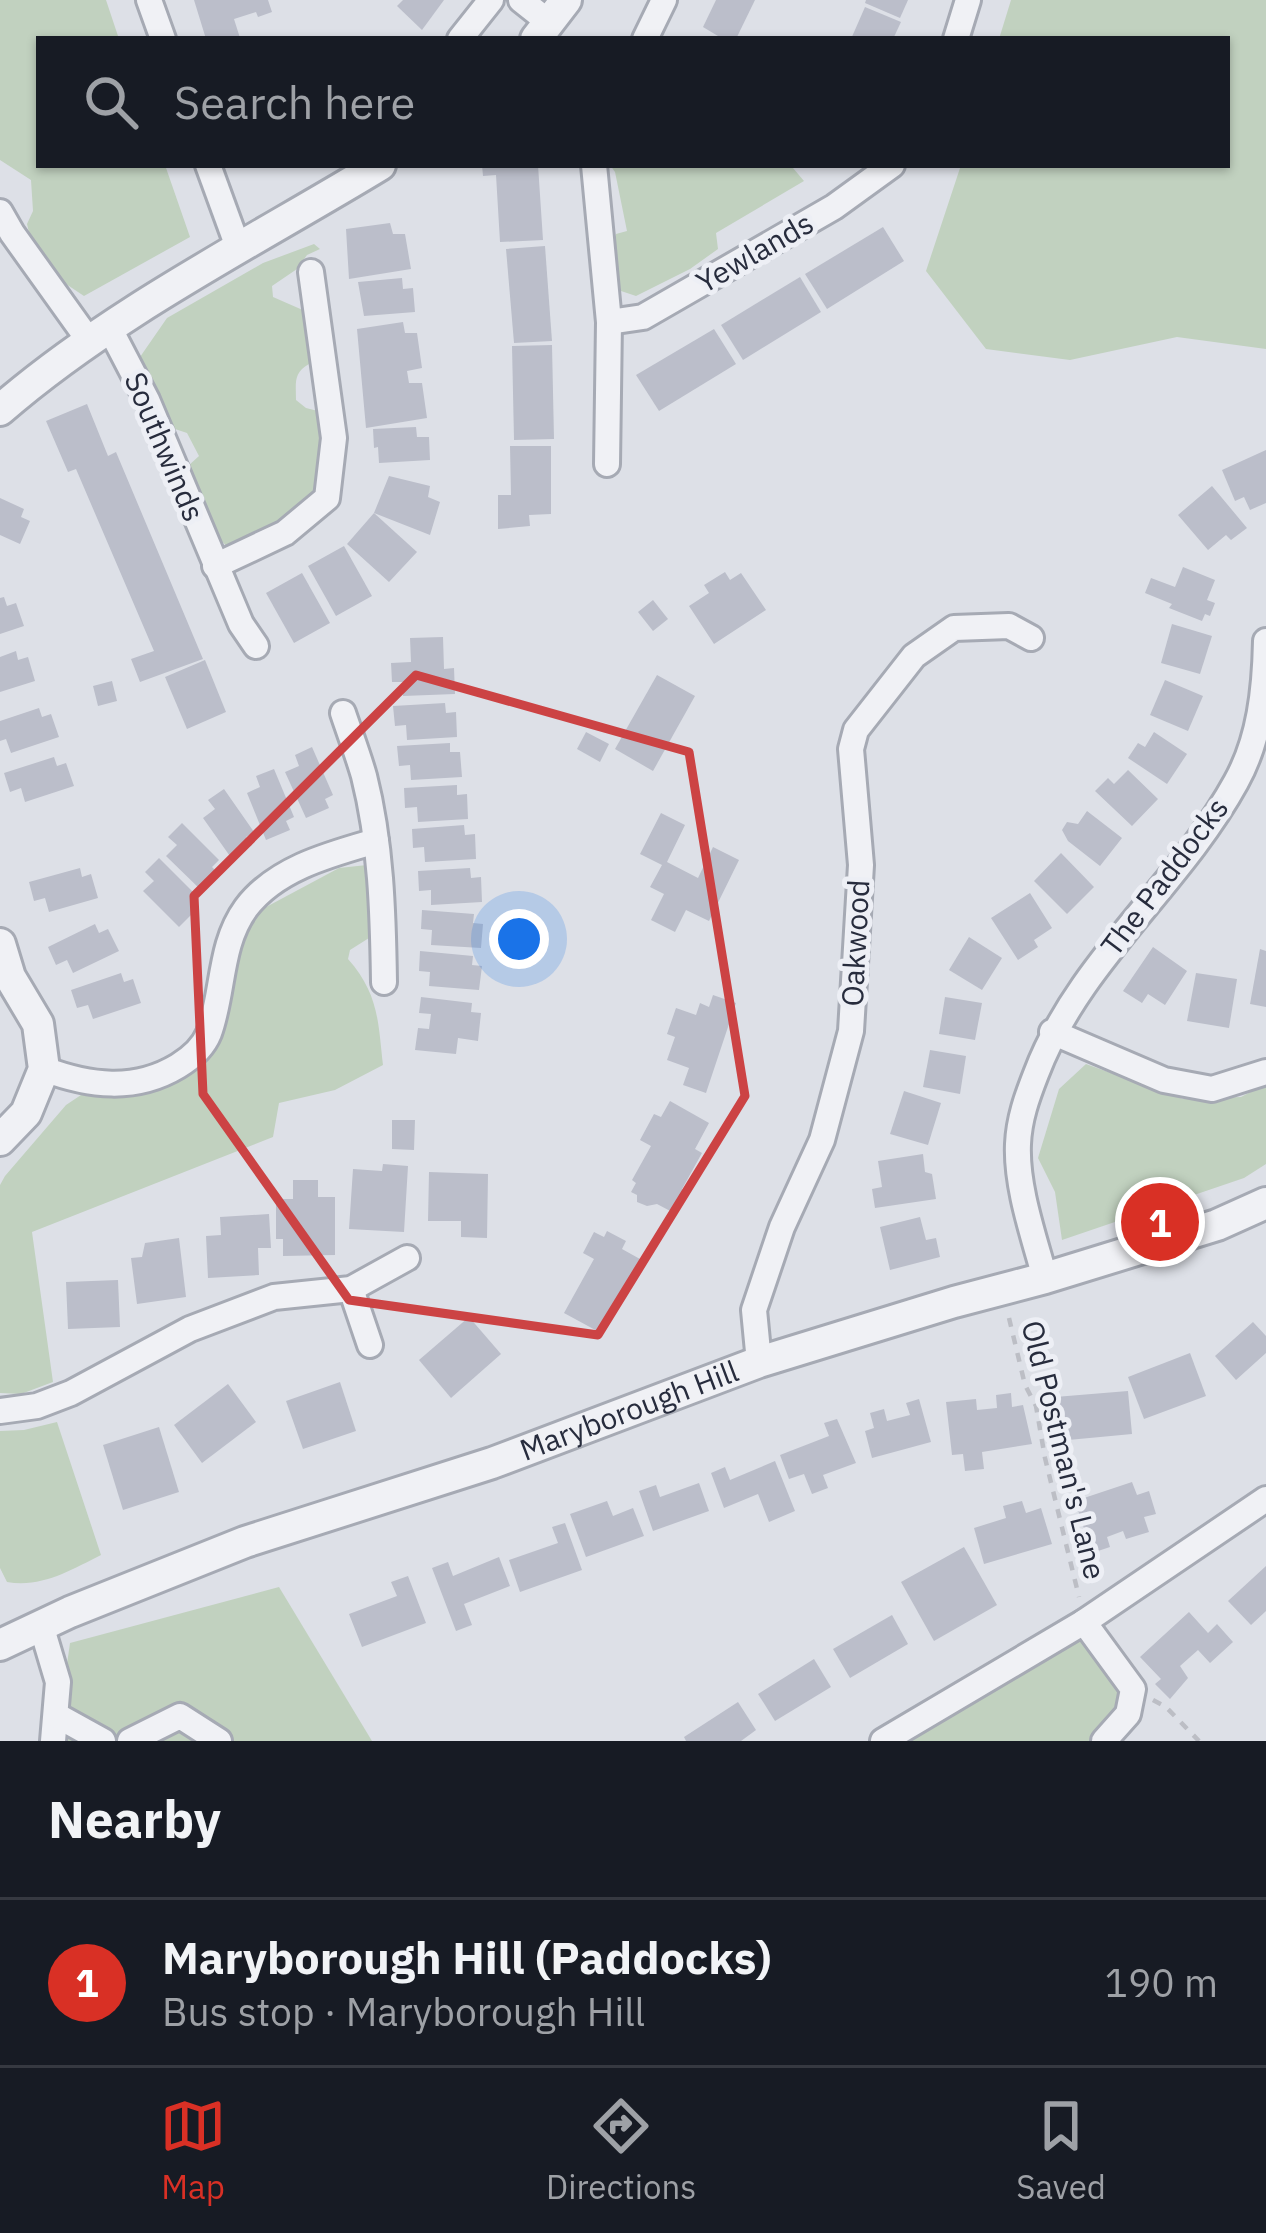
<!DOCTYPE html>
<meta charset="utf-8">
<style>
:root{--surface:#171b24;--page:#20242c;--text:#f1f3f6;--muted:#9ea1a6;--line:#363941;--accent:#d93025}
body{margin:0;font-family:"IBM Plex Sans",sans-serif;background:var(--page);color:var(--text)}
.you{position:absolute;left:519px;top:939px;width:42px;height:42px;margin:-30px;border:9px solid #fff;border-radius:50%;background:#1a73e8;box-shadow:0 0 0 18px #1a73e833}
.badge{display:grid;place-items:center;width:78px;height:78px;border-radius:50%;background:var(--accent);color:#fff;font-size:39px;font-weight:700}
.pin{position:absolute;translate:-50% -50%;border:6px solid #fff;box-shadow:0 3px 12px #0006}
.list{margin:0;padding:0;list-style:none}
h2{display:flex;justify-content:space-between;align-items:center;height:156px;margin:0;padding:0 48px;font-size:51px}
h2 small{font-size:39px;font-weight:400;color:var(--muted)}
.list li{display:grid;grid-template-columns:78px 1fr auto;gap:36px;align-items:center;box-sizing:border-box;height:168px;padding:0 48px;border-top:3px solid var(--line)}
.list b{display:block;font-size:45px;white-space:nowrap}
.list p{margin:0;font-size:39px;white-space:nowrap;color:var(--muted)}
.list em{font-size:39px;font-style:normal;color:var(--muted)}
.icon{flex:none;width:66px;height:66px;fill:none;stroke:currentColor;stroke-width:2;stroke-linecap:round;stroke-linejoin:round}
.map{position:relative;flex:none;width:1266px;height:1741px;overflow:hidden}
.search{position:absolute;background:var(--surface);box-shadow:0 3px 9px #0004;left:36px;right:36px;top:36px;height:132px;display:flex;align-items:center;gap:30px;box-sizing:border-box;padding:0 42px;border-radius:0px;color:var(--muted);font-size:45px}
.sheet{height:324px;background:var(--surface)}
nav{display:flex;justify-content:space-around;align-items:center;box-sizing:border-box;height:168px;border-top:3px solid var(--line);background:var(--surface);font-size:33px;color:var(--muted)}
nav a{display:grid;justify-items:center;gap:6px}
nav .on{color:var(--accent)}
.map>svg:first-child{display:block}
.green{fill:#c1d1bf}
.building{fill:#bbbeca}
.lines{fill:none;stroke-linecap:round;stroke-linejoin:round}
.minor-casing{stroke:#a6aab4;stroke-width:30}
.tertiary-casing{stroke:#a6aab4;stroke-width:36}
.path{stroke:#bcbec5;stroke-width:4.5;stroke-dasharray:9 9;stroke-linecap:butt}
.minor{stroke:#f0f1f5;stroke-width:24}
.tertiary{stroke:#f0f1f5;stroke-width:30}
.marked{fill:none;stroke:#cc4344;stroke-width:9;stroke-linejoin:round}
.labels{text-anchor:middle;stroke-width:10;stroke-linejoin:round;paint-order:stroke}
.street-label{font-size:30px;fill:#272c3d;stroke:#edeff5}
</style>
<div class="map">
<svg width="1266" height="1741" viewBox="0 0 1266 1741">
<rect width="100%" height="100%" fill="#dde0e7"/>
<!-- green -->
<g class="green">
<path d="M0 0H106L119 39H39V165H165L190 237 84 296 63 282 32 245 27 224 33 211 31 180 0 160Z"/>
<path d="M1011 0H1266V349L1177 337 1070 360 986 349 926 271 961 165H1227V39H999Z"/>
<path d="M610 165H734L793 168 804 181 716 233 718 249 690 269 636 296 618 290 609 256 616 234 627 231 615 172Z"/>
<path d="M314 244 320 249 307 255 297 269 272 286 273 297 305 311 314 348 309 364C293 373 296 383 296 400L306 408 318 411 324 436 316 496 258 539 229 548C207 531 196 492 188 466L199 456 187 433 172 428 140 357 167 318 263 263Z"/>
<path d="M367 865 369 938 350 950 348 959C379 994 378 1022 383 1065L335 1090 279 1103 273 1137 32 1232 53 1382 21 1394 0 1393V1185L5 1176 66 1105 81 1095 146 1092 190 1071 219 1044 239 948 253 914 339 868Z"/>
<path d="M1086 1064 1183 1099 1241 1097 1266 1084V1164L1244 1178 1062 1240 1055 1192 1038 1158 1059 1089Z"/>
<path d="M57 1422 101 1555C71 1570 42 1588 7 1582L0 1568V1431L24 1430Z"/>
<path d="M279 1587 372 1741H56L70 1643Z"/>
<path d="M1084 1622 1133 1689 1099 1741H885Z"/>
</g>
<!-- building -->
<g class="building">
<path d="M194 0H268L272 12 258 17 256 12 234 19 240 38 206 39Z"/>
<path d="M403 0H444L422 30 397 6Z"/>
<path d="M716 0H755L736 39H723L703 27Z"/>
<path d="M866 0H908L900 18 865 3Z"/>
<path d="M865 7 901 22 893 39H851Z"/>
<path d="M482 165H538L543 240 500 242 496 175 483 176Z"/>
<path d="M390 223 393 234H405L411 269 349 279 346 229Z"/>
<path d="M883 227 904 261 827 309 805 274Z"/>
<path d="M545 246 552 341 514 343 506 249Z"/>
<path d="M800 277 821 312 743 360 721 325Z"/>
<path d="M402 278 403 289 413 288 415 312 364 316 358 282Z"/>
<path d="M403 322 405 333H417L422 368 407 371 409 383H422L427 418 366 428 357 329Z"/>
<path d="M714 329 736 364 659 411 636 375Z"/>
<path d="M552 345 554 439 514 440 512 346Z"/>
<path d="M87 404 108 456 116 452 203 659 140 682 131 659 154 651 76 469 68 472 46 421Z"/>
<path d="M416 427 417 437H429L430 460 379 463 378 447 374 448 373 429Z"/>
<path d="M510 446H551V514L529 515 530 526 498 529V495H511Z"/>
<path d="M1266 450V503L1250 510 1244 497 1235 501 1222 470Z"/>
<path d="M389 476 430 486 428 497 440 502 430 535 374 513Z"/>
<path d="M1212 486 1247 528 1231 540 1226 535 1208 550 1178 515Z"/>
<path d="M0 498 24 509 21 517 30 521 20 544 0 535Z"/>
<path d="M374 513 417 552 389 582 347 544Z"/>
<path d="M344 546 372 596 336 616 308 566Z"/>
<path d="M1183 567 1215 580 1207 600 1215 603 1210 616 1205 614 1202 621 1169 608 1172 604 1145 593 1151 578 1175 587Z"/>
<path d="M725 572 730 580 741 573 766 610 714 644 689 606 709 593 704 585Z"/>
<path d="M302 573 330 623 294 643 266 593Z"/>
<path d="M4 597 7 606 16 603 24 626 0 634V598Z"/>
<path d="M653 600 668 619 653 631 638 612Z"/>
<path d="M1172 624 1212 636 1200 674 1161 663Z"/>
<path d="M443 637 444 669 454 668 455 694 403 696V682H392L391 663 411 662 410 638Z"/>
<path d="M16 651 18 660 28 657 35 681 0 692V657Z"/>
<path d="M205 660 226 712 187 729 165 677Z"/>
<path d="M657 675 695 696 653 771 615 749Z"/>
<path d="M1165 680 1203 696 1188 731 1150 715Z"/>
<path d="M112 681 117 701 98 706 93 686Z"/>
<path d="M445 703 446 713 456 712 457 737 407 740 406 725 395 726 393 706Z"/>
<path d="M39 708 42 717 51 714 59 737 11 753 6 739 0 741V721Z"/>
<path d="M586 732 609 744 600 762 577 749Z"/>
<path d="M1154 732 1187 754 1167 784 1128 758 1138 743 1145 747Z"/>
<path d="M450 743V752H460L462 777 411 780 410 765 399 766 397 746Z"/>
<path d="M312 747 333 795 325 799 329 808 306 818 285 772 299 766 295 755Z"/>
<path d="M54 757 57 766 66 763 74 786 25 802 21 788 10 792 4 773Z"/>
<path d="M274 769 294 817 286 821 290 830 266 840 247 793 260 787 256 776Z"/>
<path d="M1128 770 1158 799 1132 826 1095 791 1108 778 1114 784Z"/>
<path d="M457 785V795L467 794 468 819 418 822 417 807 405 808 404 788Z"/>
<path d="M224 789 254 832 246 837 252 845 232 859 203 818 215 809 208 800Z"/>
<path d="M1087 811 1122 838 1100 866 1068 841 1062 830 1067 822 1078 824Z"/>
<path d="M661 813 685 825 667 862 698 878 713 847 739 860 709 921 686 910 675 932 651 920 664 894 650 887 662 865 640 854Z"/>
<path d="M182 823 219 860 212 867 219 874 202 891 166 856 177 845 168 837Z"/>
<path d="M464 825 465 835 475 834 476 859 425 862 424 847 413 848 412 829Z"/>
<path d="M1061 853 1094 887 1067 914 1034 881Z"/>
<path d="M159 858 196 895 190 902 197 909 179 927 143 891 154 881 145 872Z"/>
<path d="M80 868 82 877 91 874 98 898 49 912 45 898 34 901 29 882Z"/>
<path d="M470 868 471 878 481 877 482 902 431 905V890L419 891 418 871Z"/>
<path d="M1030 893 1052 928 1034 940 1038 947 1018 960 991 918Z"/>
<path d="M422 910 474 914 473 923 483 924 481 948 431 945 432 930 421 929Z"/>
<path d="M95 924 99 933 108 929 119 951 73 973 67 960 56 965 48 947Z"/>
<path d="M969 937 1002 958 982 990 949 970Z"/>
<path d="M1153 947 1187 971 1165 1005 1148 994 1142 1003 1123 991Z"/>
<path d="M1260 949 1266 951V1007L1250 1004Z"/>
<path d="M420 951 473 956 472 965 482 966 479 990 429 986 430 972 419 971Z"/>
<path d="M121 973 124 982 133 979 141 1003 93 1019 88 1005 77 1008 71 990Z"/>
<path d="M1196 973 1237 979 1229 1028 1187 1021Z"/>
<path d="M713 995 736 1003 706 1093 683 1085 689 1068 667 1060 675 1037 667 1034 676 1008 696 1015 700 1003 709 1007Z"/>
<path d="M421 997 472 1003 471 1012 481 1013 478 1041 458 1038 456 1054 415 1050 418 1028 429 1029 431 1014 419 1013Z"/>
<path d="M945 997 982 1003 975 1040 939 1034Z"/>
<path d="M930 1050 966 1056 960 1094 923 1087Z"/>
<path d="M904 1091 941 1103 928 1145 890 1134Z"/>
<path d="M670 1101 709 1123 695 1149 702 1153 682 1189 685 1192 674 1213 657 1204 647 1206 637 1202V1195L631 1192 636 1183 632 1180 651 1146 640 1140 654 1114 661 1117Z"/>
<path d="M392 1120H415L414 1150 392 1149Z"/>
<path d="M923 1154 925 1172 932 1174 936 1199 875 1208 872 1189 882 1187 878 1161Z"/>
<path d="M383 1164 408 1166 404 1232 349 1229 353 1169 382 1171Z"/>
<path d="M429 1172 488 1174 487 1238 461 1237V1221H428Z"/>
<path d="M293 1180H318V1197H335V1255L283 1256V1239H276V1199H293Z"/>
<path d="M269 1214 271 1248H258L259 1275 208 1278 206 1236 221 1235 220 1217Z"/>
<path d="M920 1217 926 1240 936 1238 940 1257 890 1270 880 1227Z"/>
<path d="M607 1231 626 1241 622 1249 640 1259 599 1332 564 1313 594 1259 583 1253 594 1232 604 1237Z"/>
<path d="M179 1238 186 1297 137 1304 131 1258 142 1257 145 1243Z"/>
<path d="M118 1280 120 1327 68 1329 66 1282Z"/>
<path d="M469 1317 501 1354 451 1398 419 1360Z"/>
<path d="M1253 1322 1266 1336V1353L1236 1380 1215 1356Z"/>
<path d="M1190 1353 1206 1396 1144 1419 1128 1377Z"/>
<path d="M340 1382 356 1431 303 1449 286 1401Z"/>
<path d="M228 1384 256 1422 202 1463 174 1425Z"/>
<path d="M1128 1391 1132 1434 1047 1442 1043 1398Z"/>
<path d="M1011 1393 1012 1407 1023 1405 1032 1444 982 1452 984 1469 965 1471 963 1454 952 1455 946 1402 976 1399 977 1410 997 1408 996 1395Z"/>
<path d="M919 1399 931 1442 872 1458 865 1431 874 1428 870 1413 884 1409 887 1421 910 1415 906 1403Z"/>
<path d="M837 1419 856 1463 823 1475 828 1488 812 1494 804 1474 789 1479 780 1455 829 1436 824 1423Z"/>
<path d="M159 1427 179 1492 123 1510 103 1445Z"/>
<path d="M775 1461 795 1511 769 1522 758 1494 724 1508 711 1473 725 1467 730 1480Z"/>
<path d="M1132 1482 1137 1495 1149 1491 1156 1514 1144 1517 1149 1532 1126 1539 1123 1531 1107 1537 1110 1547 1092 1553 1075 1501Z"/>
<path d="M699 1483 709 1511 653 1531 639 1491 656 1485 660 1497Z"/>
<path d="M607 1501 613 1516 633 1508 644 1536 586 1557 570 1514Z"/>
<path d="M1022 1501 1026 1513 1041 1508 1052 1544 984 1564 974 1528 1006 1518 1003 1506Z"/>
<path d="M565 1523 582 1570 520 1592 509 1560 558 1543 552 1527Z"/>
<path d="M964 1547 997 1605 934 1641 901 1582Z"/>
<path d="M499 1557 510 1586 464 1604 472 1625 456 1631 432 1568 448 1562 453 1576Z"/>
<path d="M1266 1566V1611L1251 1625 1228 1601Z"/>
<path d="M408 1576 426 1623 362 1647 349 1614 397 1596 391 1582Z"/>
<path d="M1189 1612 1208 1633 1217 1624 1233 1642 1210 1663 1198 1650 1180 1666 1188 1678 1170 1699 1155 1684 1161 1679 1140 1657Z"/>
<path d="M892 1615 908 1644 850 1678 833 1649Z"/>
<path d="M814 1659 831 1687 775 1721 758 1694Z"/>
<path d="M738 1702 756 1730 741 1741H686L684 1737Z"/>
</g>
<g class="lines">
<defs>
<g id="minor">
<path d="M149 0 163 39"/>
<path d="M521 0 550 23"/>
<path d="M460 39 491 0"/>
<path d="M645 39 664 0"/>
<path d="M956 39 968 0"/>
<path d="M208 165 239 250"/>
<path d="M594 165 609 322 607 464"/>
<path d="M0 212 12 233 90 342"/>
<path d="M609 322 643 317 834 207 892 165"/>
<path d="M110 329 147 400 241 624 256 646"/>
<path d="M215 566 285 533 327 498 334 438 311 272"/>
<path d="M343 713C350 734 358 755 364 776 381 843 383 913 384 982"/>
<path d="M1052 1032 1164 1080 1212 1089 1266 1072"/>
<path d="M44 1069C89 1086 135 1092 178 1066 191 1058 203 1048 209 1033 224 992 219 945 246 908 276 868 331 854 376 841"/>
<path d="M1045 1278C1034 1237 1016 1187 1018 1144 1019 1119 1027 1097 1036 1074 1078 962 1179 886 1236 782 1260 739 1265 689 1266 641"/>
<path d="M351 1289 370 1345"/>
<path d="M759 1362 754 1310 782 1227 822 1140 851 1031 861 865 851 749 856 730 914 656 954 628 1009 626 1031 638"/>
<path d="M0 1411 37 1406 71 1393 190 1329 274 1297 351 1289 407 1258"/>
<path d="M1084 1622 1133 1689 1128 1714 1104 1741"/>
<path d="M41 1625 58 1682 53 1741"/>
<path d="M56 1715 103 1741"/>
<path d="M130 1741 180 1716 219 1741"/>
<path d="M883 1741 1084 1622 1266 1499"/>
</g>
<g id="tertiary">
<path d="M536 39 566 0"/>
<path d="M0 410C110 314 255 241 380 165"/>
<path d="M0 944 10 977 38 1024 44 1069 26 1113 0 1140"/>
<path id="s1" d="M0 1645 70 1612 245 1542 492 1463 759 1362 954 1302 1045 1278 1217 1225 1266 1203"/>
</g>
</defs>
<!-- minor casing -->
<use href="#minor" class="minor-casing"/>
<!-- tertiary casing -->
<use href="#tertiary" class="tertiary-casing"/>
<!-- path -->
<g class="path">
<path d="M1009 1318 1025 1385 1036 1406 1045 1458 1079 1597"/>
<path d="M1153 1700 1166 1707 1199 1741"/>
</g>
<!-- minor -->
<use href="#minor" class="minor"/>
<!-- tertiary -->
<use href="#tertiary" class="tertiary"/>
</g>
<!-- marked area -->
<path class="marked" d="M416 675 689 752 745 1096 598 1335 349 1300 203 1094 194 896Z"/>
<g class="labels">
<!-- street labels -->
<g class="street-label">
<text transform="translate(755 253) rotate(-30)" y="10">Yewlands</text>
<text transform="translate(164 447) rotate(67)" y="10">Southwinds</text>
<text transform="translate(1165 877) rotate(-53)" y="10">The Paddocks</text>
<text transform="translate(856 943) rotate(-87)" y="10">Oakwood</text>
<text dy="10" stroke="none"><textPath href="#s1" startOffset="672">Maryborough Hill</textPath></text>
<text transform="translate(1063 1450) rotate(76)" y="10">Old Postman's Lane</text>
</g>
</g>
</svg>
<div class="you"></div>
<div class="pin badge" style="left:1160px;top:1222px">1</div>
<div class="search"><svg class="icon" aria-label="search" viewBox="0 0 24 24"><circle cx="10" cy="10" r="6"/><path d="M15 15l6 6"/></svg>Search here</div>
</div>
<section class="sheet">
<h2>Nearby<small></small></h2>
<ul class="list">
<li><span class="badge">1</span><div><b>Maryborough Hill (Paddocks)</b><p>Bus stop · Maryborough Hill</p></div><em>190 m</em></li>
</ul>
</section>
<nav>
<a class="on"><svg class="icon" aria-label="map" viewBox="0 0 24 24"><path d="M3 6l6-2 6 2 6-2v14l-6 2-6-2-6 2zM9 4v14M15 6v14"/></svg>Map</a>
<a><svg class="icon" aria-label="directions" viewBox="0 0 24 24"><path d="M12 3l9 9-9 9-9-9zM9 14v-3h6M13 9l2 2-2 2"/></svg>Directions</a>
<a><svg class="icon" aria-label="saved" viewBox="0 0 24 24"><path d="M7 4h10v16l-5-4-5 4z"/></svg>Saved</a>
</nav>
